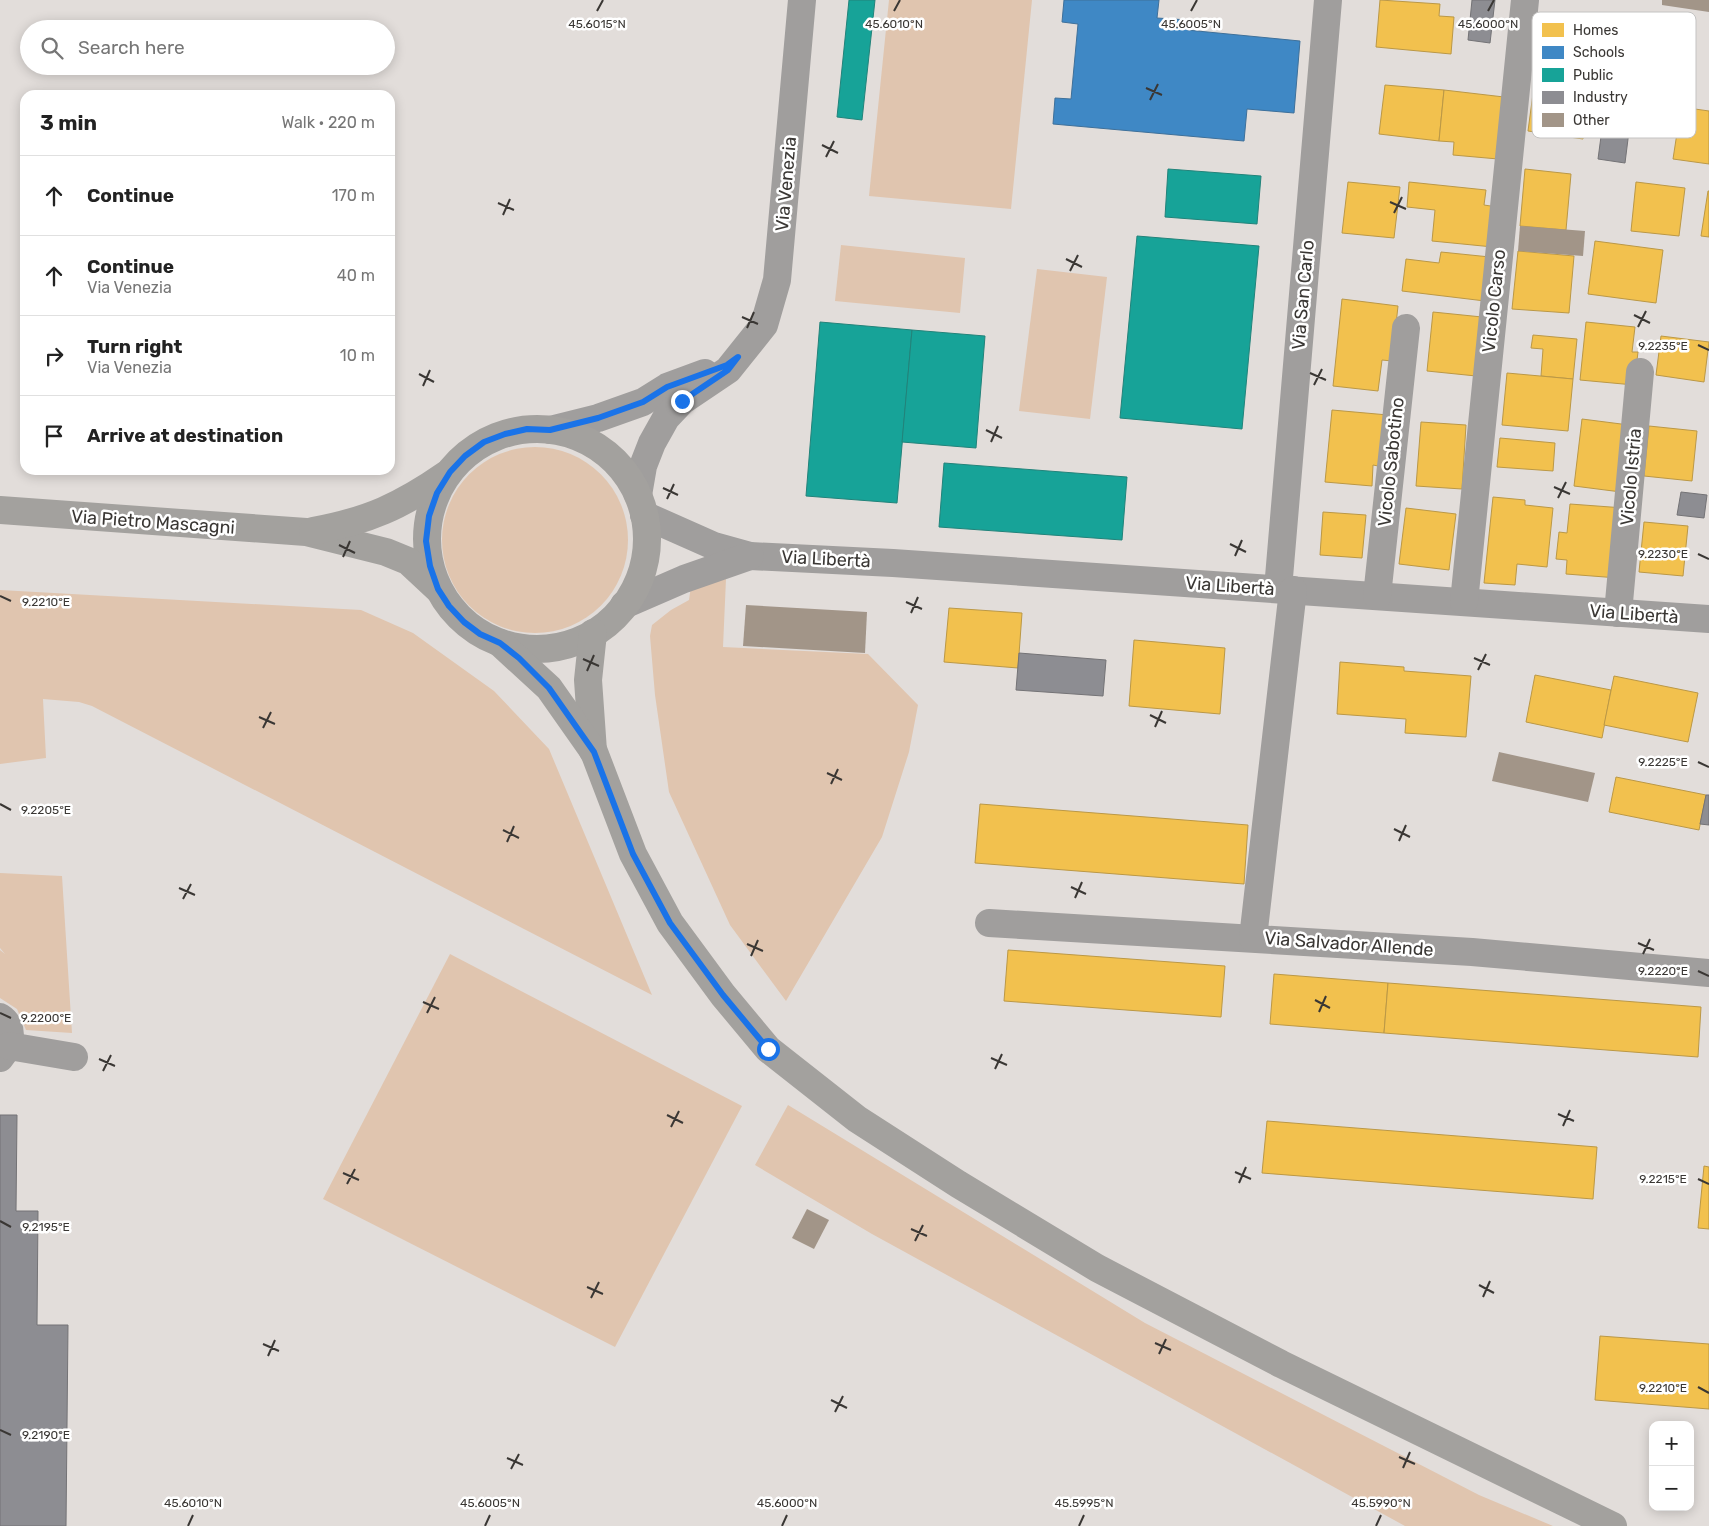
<!DOCTYPE html>
<meta charset="utf-8">
<style>
:root{--surface:#fff;--page:#f2f2f2;--text:#222;--muted:#767676;--line:#e0e0e0}
body{margin:0;font-family:Rubik,sans-serif;background:var(--page);color:var(--text)}
.controls{position:absolute;right:15px;bottom:15px;display:grid;overflow:hidden;border-radius:10px;box-shadow:0 2px 12px #0003}
.controls button{width:45px;height:45px;display:grid;place-items:center;padding:0;border:0;border-bottom:1px solid var(--line);background:var(--surface);color:var(--text);font:25px sans-serif}
.stop{position:absolute;width:15px;height:15px;margin:-11px;border:4px solid #1a73e8;border-radius:50%;background:#fff}
.stop.end{background:#1a73e8;border-color:#fff;box-shadow:0 1px 5px #0008}
.list{margin:0;padding:0;list-style:none}
h2{display:flex;justify-content:space-between;align-items:center;height:65px;margin:0;padding:0 20px;font-size:21px}
h2 small{font-size:16px;font-weight:400;color:var(--muted)}
.list li{display:grid;grid-template-columns:32px 1fr auto;gap:15px;align-items:center;box-sizing:border-box;height:80px;padding:0 20px;border-top:1px solid var(--line)}
.list b{display:block;font-size:19px;white-space:nowrap}
.list p{margin:0;font-size:16px;white-space:nowrap;color:var(--muted)}
.list em{font-size:16px;font-style:normal;color:var(--muted)}
.icon{flex:none;width:28px;height:28px;fill:none;stroke:currentColor;stroke-width:2;stroke-linecap:round;stroke-linejoin:round}
.map{position:relative;flex:none;width:1709px;height:1526px;overflow:hidden}
.search{position:absolute;background:var(--surface);box-shadow:0 2px 12px #0003;left:20px;top:20px;width:375px;height:55px;display:flex;align-items:center;gap:12px;box-sizing:border-box;padding:0 18px;border-radius:28px;color:var(--muted);font-size:19px}
.panel{position:absolute;background:var(--surface);box-shadow:0 2px 12px #0003;left:20px;top:90px;width:375px;height:385px;border-radius:15px}
.map>svg:first-child{display:block}
.green{fill:#e0c5af}
.homes{fill:#f2c14e;stroke:#bb9846}
.schools{fill:#3f88c5;stroke:#3e709a}
.public{fill:#17a398;stroke:#22837a}
.industry{fill:#8d8d92;stroke:#747376}
.building{fill:#a29588}
.lines{fill:none;stroke-linecap:round;stroke-linejoin:round}
.minor{stroke:#a09e9d;stroke-width:28}
.major{stroke:#a3a19e;stroke-width:28}
.route{stroke:#1a73e8;stroke-width:6}
.ticks{fill:none;stroke:#3a3734;stroke-width:2}
.labels{text-anchor:middle;stroke-width:5;stroke-linejoin:round;paint-order:stroke}
.street-label{font-size:18px;fill:#3a3734;stroke:#fff}
.key{fill:#fff;stroke:#c4c3c2;stroke-width:1}
.key-label{font-size:14px;fill:#3a3734}
.ticks-label{font-size:12px;text-anchor:middle;fill:#3a3734;stroke:#fff;stroke-width:5;stroke-linejoin:round;paint-order:stroke}
</style>
<div class="map">
<svg width="1709" height="1526" viewBox="0 0 1709 1526">
<rect width="100%" height="100%" fill="#e2ddda"/>
<!-- green -->
<g class="green">
<path d="M889 0H1032L1011 209 869 196Z"/>
<path d="M841 245 965 258 960 313 835 301Z"/>
<path d="M1037 269 1107 277 1090 419 1019 411Z"/>
<circle cx="535" cy="540" r="93"/>
<path d="M726 579 723 647 868 654 918 705 909 752 882 837 786 1001 730 925 669 792 655 695 650 636 652 625 671 610 689 600 691 586Z"/>
<path d="M0 590 361 610 413 633 494 691 549 749 652 995 92 706 79 702 43 699 46 758 0 764Z"/>
<path d="M0 873 62 876 72 1033 26 1030 17 1009 0 998V950L5 954 0 948Z"/>
<path d="M450 954 742 1106 615 1347 323 1199Z"/>
<path d="M788 1105 1145 1323 1479 1495 1553 1526H1405L872 1234 755 1165Z"/>
</g>
<!-- homes -->
<g class="homes">
<path d="M1380 0 1440 4 1439 16 1454 17 1451 54 1376 47Z"/>
<path d="M1385 85 1444 90 1439 141 1379 134Z"/>
<path d="M1534 86 1589 94 1583 139 1528 131Z"/>
<path d="M1444 90 1504 97 1498 159 1453 155 1454 142 1439 141Z"/>
<path d="M1681 107 1709 111V164L1673 159Z"/>
<path d="M1525 169 1571 174 1566 230 1520 226Z"/>
<path d="M1348 182 1400 187 1394 238 1342 233Z"/>
<path d="M1409 182 1486 190 1484 205 1497 207 1493 247 1432 241 1435 210 1407 207Z"/>
<path d="M1636 182 1685 188 1679 236 1631 231Z"/>
<path d="M1708 191H1709V237L1701 236Z"/>
<path d="M1595 241 1663 250 1656 303 1588 294Z"/>
<path d="M1518 251 1574 256 1569 313 1512 309Z"/>
<path d="M1441 252 1490 257 1485 301 1402 291 1406 259 1439 263Z"/>
<path d="M1342 299 1398 306 1392 361 1382 360 1378 391 1333 386Z"/>
<path d="M1433 312 1482 317 1476 376 1427 371Z"/>
<path d="M1586 322 1635 327 1632 352H1638L1634 385 1580 380Z"/>
<path d="M1533 335 1577 339 1573 379 1541 376 1543 349 1531 348Z"/>
<path d="M1661 336 1709 342 1704 382 1656 375Z"/>
<path d="M1507 373 1573 379 1568 431 1502 425Z"/>
<path d="M1332 410 1388 415 1383 467 1373 465 1372 486 1325 482Z"/>
<path d="M1582 419 1629 425 1621 492 1574 486Z"/>
<path d="M1421 422 1466 425 1462 489 1416 486Z"/>
<path d="M1649 426 1697 431 1692 481 1644 476Z"/>
<path d="M1500 438 1555 443 1553 471 1497 467Z"/>
<path d="M1493 497 1525 500V505L1553 508 1547 567 1517 564 1515 585 1484 583Z"/>
<path d="M1570 504 1624 508 1618 578 1566 574 1567 560 1556 559 1559 532 1567 533Z"/>
<path d="M1406 508 1456 514 1449 570 1399 564Z"/>
<path d="M1323 512 1366 515 1362 558 1320 555Z"/>
<path d="M1644 522 1688 526 1683 576 1639 572Z"/>
<path d="M949 608 1022 613 1018 668 944 662Z"/>
<path d="M1134 640 1225 648 1220 714 1129 706Z"/>
<path d="M1340 662 1404 667V671L1471 676 1466 737 1405 733 1406 719 1337 714Z"/>
<path d="M1535 675 1611 690 1602 738 1526 722Z"/>
<path d="M1614 676 1698 693 1688 742 1604 725Z"/>
<path d="M1616 777 1706 795 1699 830 1609 812Z"/>
<path d="M980 804 1248 825 1244 884 975 863Z"/>
<path d="M1008 950 1225 966 1221 1017 1004 1001Z"/>
<path d="M1274 974 1388 983 1384 1033 1270 1024Z"/>
<path d="M1388 983 1701 1007 1698 1057 1384 1033Z"/>
<path d="M1267 1121 1597 1147 1593 1199 1262 1173Z"/>
<path d="M1704 1166 1709 1167V1229L1698 1228Z"/>
<path d="M1600 1336 1709 1344V1409L1595 1400Z"/>
</g>
<!-- schools -->
<path class="schools" d="M1064 0H1159L1157 18 1188 20 1187 30 1300 41 1294 113 1247 109 1244 141 1053 124 1055 98 1071 99 1078 24 1062 22Z"/>
<!-- public -->
<g class="public">
<path d="M849 0H875L862 120 837 117Z"/>
<path d="M1168 169 1261 176 1257 224 1165 217Z"/>
<path d="M1137 236 1259 246 1242 429 1120 418Z"/>
<path d="M820 322 912 330 897 503 806 496Z"/>
<path d="M912 330 985 336 976 448 902 442Z"/>
<path d="M944 463 1127 477 1122 540 939 527Z"/>
</g>
<!-- industry -->
<g class="industry">
<path d="M1472 0H1495L1490 43 1468 40Z"/>
<path d="M1602 129 1629 131 1625 163 1598 159Z"/>
<path d="M1681 492 1707 495 1704 518 1677 515Z"/>
<path d="M1019 653 1106 660 1103 696 1016 690Z"/>
<path d="M1706 795H1709V825L1700 824Z"/>
<path d="M0 1115H17L16 1211H38L37 1325H68L66 1526H0Z"/>
</g>
<!-- building -->
<g class="building">
<path d="M1662 0H1709V12L1662 5Z"/>
<path d="M1520 226 1585 231 1583 256 1518 251Z"/>
<path d="M746 605 867 612 865 653 743 646Z"/>
<path d="M1499 752 1595 773 1588 802 1492 781Z"/>
<path d="M807 1209 829 1220 814 1249 792 1238Z"/>
</g>
<g class="lines">
<!-- minor -->
<g class="minor">
<path d="M550 430 598 418 643 402 667 387 705 373"/>
<path d="M638 495 643 466 652 443 666 418 682 401 728 370 764 325 777 280 802 0"/>
<path d="M644 515 714 546 750 556 893 563 1709 619"/>
<path d="M1278 589 1328 0"/>
<path d="M1377 596 1406 328"/>
<path d="M1464 602 1525 0"/>
<path d="M624 605 684 579 750 556"/>
<path d="M1618 613 1640 372"/>
<path d="M989 923 1472 952 1709 973"/>
<path d="M1253 938 1293 590"/>
<path d="M0 1017C16 1027 10 1046 0 1058"/>
<path d="M9 1046 74 1057"/>
</g>
<!-- major -->
<g class="major">
<circle cx="537" cy="539" r="110"/>
<path d="M0 510 306 532 386 552 408 561 437 588"/>
<path d="M313 531C368 521 401 506 447 474"/>
<path d="M593 633 588 680 593 751"/>
<path d="M500 643 549 688 594 752 633 854 670 923 723 995 768 1049 857 1119 958 1184 1097 1268 1281 1364 1613 1526"/>
</g>
</g>
<g class="lines">
<!-- route -->
<path class="route" d="M682 401 728 370 738 357 727 365 667 387 643 402 598 418 550 430 527 429 505 434 484 442 465 456 450 472 437 493 429 516 426 541 430 566 438 589 449 606 464 622 480 634 500 643 519 658 549 688 594 752 633 854 670 923 723 995 768 1049"/>
</g>
<!-- ticks -->
<path class="ticks" d="M597 11 603 0M894 11 900 0M1191 11 1197 0M1488 11 1494 0M1146 88 1162 95M1150 100 1158 84M822 145 838 153M826 157 834 141M1390 202 1406 209M498 203 514 210M1394 213 1402 197M503 215 510 199M1066 259 1082 267M1070 271 1078 255M1634 315 1650 323M742 317 758 324M1638 327 1646 311M747 328 754 312M1698 345 1709 350M1310 373 1326 380M419 374 434 382M1314 385 1322 369M423 386 430 370M986 430 1002 438M991 442 998 426M1554 487 1570 494M663 488 678 495M1558 498 1566 482M667 499 674 484M1230 544 1246 552M339 545 355 553M1698 554 1709 559M1235 556 1242 540M343 557 350 541M0 596 11 601M906 602 922 609M911 613 918 597M1474 658 1490 665M583 659 599 666M1478 670 1486 654M587 671 594 655M1150 715 1166 723M259 717 275 724M1155 727 1162 711M263 728 271 712M1698 762 1709 767M827 773 842 780M831 784 838 769M0 804 11 810M1394 829 1410 837M503 830 519 838M1399 841 1406 825M507 842 514 826M1071 887 1086 894M179 888 195 895M1075 898 1082 882M183 899 191 884M1638 943 1654 950M747 944 763 951M1643 954 1650 939M751 956 758 940M1698 971 1709 976M1315 1000 1330 1008M423 1002 439 1009M1319 1012 1326 996M0 1013 11 1018M427 1013 435 997M991 1058 1007 1065M99 1059 115 1066M995 1069 1002 1054M103 1071 111 1055M1558 1114 1574 1121M667 1115 683 1123M1563 1126 1570 1110M671 1127 679 1111M1235 1172 1251 1179M343 1173 359 1180M1698 1179 1709 1184M1239 1183 1246 1167M347 1184 355 1169M0 1221 11 1227M911 1229 927 1236M915 1241 923 1225M1479 1285 1494 1293M587 1287 603 1294M1483 1297 1490 1281M591 1298 599 1282M1155 1343 1171 1350M263 1344 279 1351M1159 1354 1166 1339M268 1356 275 1340M1698 1387 1709 1393M831 1400 847 1408M835 1412 843 1396M0 1430 11 1435M1399 1457 1415 1464M507 1458 523 1465M1403 1468 1410 1452M511 1469 519 1454M188 1526 193 1515M485 1526 490 1515M782 1526 787 1515M1079 1526 1084 1515M1376 1526 1381 1515"/>
<g class="labels">
<!-- street labels -->
<g class="street-label">
<text transform="translate(786 184) rotate(-85)" y="6">Via Venezia</text>
<text transform="translate(1303 295) rotate(-85)" y="6">Via San Carlo</text>
<text transform="translate(1494 301) rotate(-84)" y="6">Vicolo Carso</text>
<text transform="translate(1391 462) rotate(-84)" y="6">Vicolo Sabotino</text>
<text transform="translate(1631 477) rotate(-85)" y="6">Vicolo Istria</text>
<text transform="translate(153 522) rotate(4)" y="6">Via Pietro Mascagni</text>
<text transform="translate(826 559) rotate(3)" y="6">Via Libertà</text>
<text transform="translate(1230 586) rotate(4)" y="6">Via Libertà</text>
<text transform="translate(1634 614) rotate(4)" y="6">Via Libertà</text>
<text transform="translate(1349 944) rotate(4)" y="6">Via Salvador Allende</text>
</g>
</g>
<!-- legend -->
<rect x="1532" y="12" width="164" height="126" rx="8" class="key"/>
<rect x="1542" y="23" width="22" height="14" fill="#f2c14e"/>
<rect x="1542" y="46" width="22" height="13" fill="#3f88c5"/>
<rect x="1542" y="68" width="22" height="14" fill="#17a398"/>
<rect x="1542" y="91" width="22" height="13" fill="#8d8d92"/>
<rect x="1542" y="113" width="22" height="14" fill="#a29588"/>
<g class="key-label">
<text x="1573" y="35">Homes</text>
<text x="1573" y="57">Schools</text>
<text x="1573" y="80">Public</text>
<text x="1573" y="102">Industry</text>
<text x="1573" y="125">Other</text>
</g>
<g class="ticks-label">
<text x="597" y="28">45.6015°N</text>
<text x="894" y="28">45.6010°N</text>
<text x="1191" y="28">45.6005°N</text>
<text x="1488" y="28">45.6000°N</text>
<text x="1663" y="350">9.2235°E</text>
<text x="1663" y="558">9.2230°E</text>
<text x="46" y="606">9.2210°E</text>
<text x="1663" y="766">9.2225°E</text>
<text x="46" y="814">9.2205°E</text>
<text x="1663" y="975">9.2220°E</text>
<text x="46" y="1022">9.2200°E</text>
<text x="1663" y="1183">9.2215°E</text>
<text x="46" y="1231">9.2195°E</text>
<text x="1663" y="1392">9.2210°E</text>
<text x="46" y="1439">9.2190°E</text>
<text x="193" y="1507">45.6010°N</text>
<text x="490" y="1507">45.6005°N</text>
<text x="787" y="1507">45.6000°N</text>
<text x="1084" y="1507">45.5995°N</text>
<text x="1381" y="1507">45.5990°N</text>
</g>
</svg>
<div class="controls">
<button>+</button>
<button>−</button>
</div>
<div class="stop" style="left:768px;top:1049px"></div>
<div class="stop end" style="left:682px;top:401px"></div>
<div class="search"><svg class="icon" aria-label="search" viewBox="0 0 24 24"><circle cx="10" cy="10" r="6"/><path d="M15 15l6 6"/></svg>Search here</div>
<section class="panel">
<h2>3 min<small>Walk · 220 m</small></h2>
<ul class="list">
<li><svg class="icon" aria-label="ahead" viewBox="0 0 24 24"><path d="M12 20V5M6 11l6-6 6 6"/></svg><div><b>Continue</b></div><em>170 m</em></li>
<li><svg class="icon" aria-label="ahead" viewBox="0 0 24 24"><path d="M12 20V5M6 11l6-6 6 6"/></svg><div><b>Continue</b><p>Via Venezia</p></div><em>40 m</em></li>
<li><svg class="icon" aria-label="right" viewBox="0 0 24 24"><path d="M7 20v-9h11M14 6l5 5-5 5"/></svg><div><b>Turn right</b><p>Via Venezia</p></div><em>10 m</em></li>
<li><svg class="icon" aria-label="arrive" viewBox="0 0 24 24"><path d="M6 21V4h12l-3 4 3 4H6"/></svg><div><b>Arrive at destination</b></div></li>
</ul>
</section>
</div>
